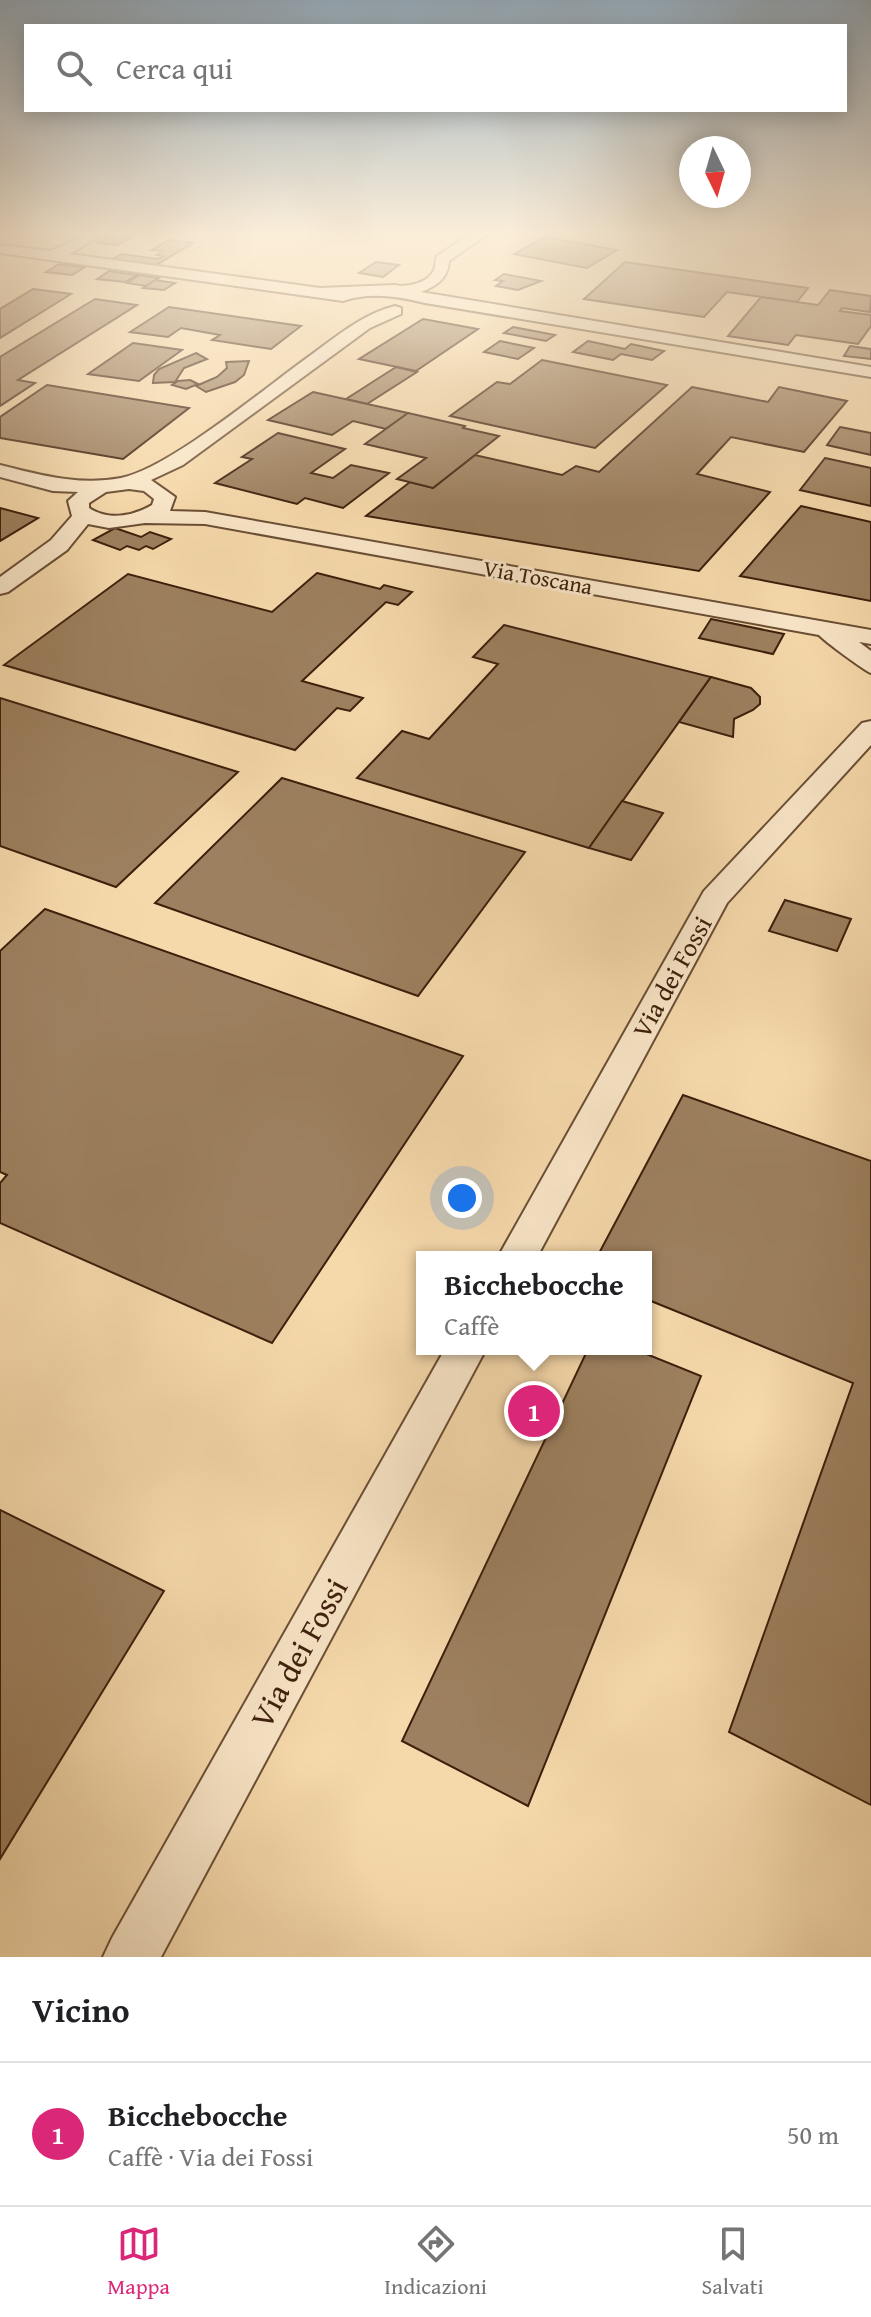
<!DOCTYPE html>
<html lang="it">
<meta charset="utf-8">
<style>
:root{--surface:#fff;--page:#f6f6f6;--text:#202124;--muted:#757577;--line:#e0e0e0;--accent:#db2777}
body{margin:0;font-family:"Gentium Book Plus",serif;background:var(--page);color:var(--text)}
.compass{position:absolute;left:679px;top:136px;width:72px;height:72px;border-radius:50%;background:var(--surface);box-shadow:0 4px 20px #0003;rotate:175deg}
.you{position:absolute;left:462px;top:1198px;width:28px;height:28px;margin:-20px;border:6px solid #fff;border-radius:50%;background:#1a73e8;box-shadow:0 0 0 12px #1a73e833}
.badge{display:grid;place-items:center;width:52px;height:52px;border-radius:50%;background:var(--accent);color:#fff;font-size:26px;font-weight:700}
.pin{position:absolute;translate:-50% -50%;border:4px solid #fff;box-shadow:0 2px 8px #0006}
.popup{position:absolute;left:416px;top:1251px;width:236px;height:104px;box-sizing:border-box;display:grid;place-content:center;border-radius:0px;background:var(--surface);filter:drop-shadow(0 2px 6px #0005);font-size:26px;white-space:nowrap;color:var(--muted)}
.popup b{font-size:30px;color:var(--text)}
.popup::after{content:'';position:absolute;left:50%;top:100%;margin-left:-16px;border:16px solid transparent;border-top-color:var(--surface)}
.list{margin:0;padding:0;list-style:none}
h2{display:flex;justify-content:space-between;align-items:center;height:104px;margin:0;padding:0 32px;font-size:34px}
h2 small{font-size:26px;font-weight:400;color:var(--muted)}
.list li{display:grid;grid-template-columns:52px 1fr auto;gap:24px;align-items:center;box-sizing:border-box;height:144px;padding:0 32px;border-top:2px solid var(--line)}
.list b{display:block;font-size:30px;white-space:nowrap}
.list p{margin:0;font-size:26px;white-space:nowrap;color:var(--muted)}
.list em{font-size:26px;font-style:normal;color:var(--muted)}
.icon{flex:none;width:44px;height:44px;fill:none;stroke:currentColor;stroke-width:2;stroke-linecap:round;stroke-linejoin:round}
.map{position:relative;flex:none;width:871px;height:1957px;overflow:hidden}
.search{position:absolute;background:var(--surface);box-shadow:0 4px 20px #0003;left:24px;right:24px;top:24px;height:88px;display:flex;align-items:center;gap:20px;box-sizing:border-box;padding:0 28px;border-radius:0px;color:var(--muted);font-size:30px}
.sheet{height:248px;background:var(--surface)}
nav{display:flex;justify-content:space-around;align-items:center;box-sizing:border-box;height:112px;border-top:2px solid var(--line);background:var(--surface);font-size:22px;color:var(--muted)}
nav a{display:grid;justify-items:center;gap:4px}
nav .on{color:var(--accent)}
.map>svg:first-child{display:block}
.building{fill:#9d805f;stroke:#3c1f0c;stroke-width:2}
.lines{fill:none;stroke-linecap:round;stroke-linejoin:round}
.minor-casing{stroke:#6a4e34;stroke-width:4}
.minor{fill:#f9e6c8;fill-rule:evenodd}
.labels{text-anchor:middle;stroke-width:6;stroke-linejoin:round;paint-order:stroke}
.far-street-label{font-size:22px;fill:#3c1f0c;stroke:#f9e6c8}
.street-label{font-size:26px;fill:#3c1f0c;stroke:#f9e6c8}
.near-street-label{font-size:32px;fill:#3c1f0c;stroke:#f9e6c8}
</style>
<div class="map">
<svg width="871" height="1957" viewBox="0 0 871 1957">
<rect width="100%" height="100%" fill="#f6d9ab"/>
<filter id="stains"><feTurbulence type="fractalNoise" baseFrequency=".0025" numOctaves="4"/><feColorMatrix values="0 0 0 0 .2 0 0 0 0 .09 0 0 0 0 .02 0 0 0 .5 -.17"/></filter>
<radialGradient id="worn" r=".72"><stop offset=".6" stop-color="#630" stop-opacity="0"/><stop offset="1" stop-color="#630" stop-opacity=".3"/></radialGradient>
<!-- building -->
<g class="building">
<path d="M116 233H139L117 245 98 243Z"/>
<path d="M545 237 617 250 587 268 514 254Z"/>
<path d="M169 240 193 243 153 267 113 259 122 254 158 259 163 256 157 255 163 251 152 250Z"/>
<path d="M376 262 399 265 383 277 359 273Z"/>
<path d="M625 262 808 288 797 302 727 292 704 317 584 299Z"/>
<path d="M59 264 85 267 72 275 46 272Z"/>
<path d="M109 271 137 275 125 282 97 279Z"/>
<path d="M504 274 541 281 518 290 496 286 503 281 495 280Z"/>
<path d="M139 275 159 278 146 286 127 283Z"/>
<path d="M155 280 175 283 164 290 143 288Z"/>
<path d="M33 289 71 294 0 338V309Z"/>
<path d="M830 290 871 296 870 312 842 308 840 311 871 315V326L858 344 796 335 788 345 728 336 761 297 818 305Z"/>
<path d="M95 299 137 305 18 380 35 383 0 406V357Z"/>
<path d="M169 307 301 326 271 349 212 340 220 335 181 328 168 337 130 332Z"/>
<path d="M423 319 478 329 416 371 359 359Z"/>
<path d="M513 327 555 335 546 341 504 333Z"/>
<path d="M500 341 534 348 518 359 484 352Z"/>
<path d="M588 341 625 349 631 344 664 351 652 360 621 354 613 360 573 352Z"/>
<path d="M133 343 182 350 139 381 88 374Z"/>
<path d="M850 346 871 349V359L844 356Z"/>
<path d="M196 353 207 359 184 368 175 382 153 383 154 375 159 369Z"/>
<path d="M542 360 667 385 595 448 450 416 497 382 510 384Z"/>
<path d="M249 361 244 375 235 382 206 392 196 386 217 377 227 368 226 362Z"/>
<path d="M396 367 417 372 367 404 346 399Z"/>
<path d="M190 380 198 384 186 389 172 385 178 381Z"/>
<path d="M47 385 189 408 123 459 0 438V417Z"/>
<path d="M692 387 768 402 779 387 847 401 804 452 731 437 697 474 770 492 699 571 366 516 410 482 433 488 475 455 562 475 576 466 599 472Z"/>
<path d="M313 392 408 413 386 429 353 421 332 435 268 420Z"/>
<path d="M408 413 465 426 463 428 499 436 433 488 397 479 426 458 365 444Z"/>
<path d="M840 427 871 433V455L827 445Z"/>
<path d="M278 433 345 449 311 473 333 478 351 465 389 473 343 508 305 498 297 504 215 483 252 459 242 457Z"/>
<path d="M825 458 871 468V506L800 490Z"/>
<path d="M801 506 871 522V601L740 576Z"/>
<path d="M0 508 38 518 0 541Z"/>
<path d="M115 528 141 537 150 532 171 539 153 549 146 546 139 550 127 546 120 550 93 540Z"/>
<path d="M317 573 380 589 384 585 412 592 398 605 386 602 302 681 363 698 350 711 337 708 295 750 4 665 128 574 272 612Z"/>
<path d="M711 619 784 634 773 654 699 638Z"/>
<path d="M504 625 711 677 589 848 357 778 402 731 429 739 498 664 473 657Z"/>
<path d="M711 677 751 688 760 697V704L753 710 734 719 733 737 679 722Z"/>
<path d="M0 698 238 772 116 887 0 846Z"/>
<path d="M282 778 525 852 418 996 155 903Z"/>
<path d="M622 801 663 813 631 860 589 848Z"/>
<path d="M785 900 851 919 837 951 769 931Z"/>
<path d="M45 909 463 1056 272 1343 0 1223V1183L7 1175 0 1172V951Z"/>
<path d="M683 1095 871 1161V1805L729 1732 853 1383 646 1299V1257H597Z"/>
<path d="M588 1349H634L701 1376 528 1806 402 1741Z"/>
<path d="M0 1510 164 1591 0 1859Z"/>
</g>
<g class="lines">
<defs>
<g id="minor">
<path d="M88 233H106L69 254 320 288 395 285C407 288 428 283 434 270 436 266 435 260 437 256L472 233H489L449 261C448 278 437 286 421 292L871 367V377L425 303C396 296 370 292 343 301L0 253V245L51 251Z"/>
<path d="M395 306 401 308V314L370 328 183 465 151 480 175 497 170 511 205 512 871 630V644L859 642 871 651V673C866 672 823 640 819 635L205 524 145 523 109 528 88 524 67 550 8 592 0 594V577L51 540 72 516 68 501 78 492 53 491 0 477V465C40 475 79 486 121 478 170 468 266 387 311 355 337 336 363 314 395 306ZM129 489 144 491 154 499 152 505C133 516 109 521 89 508V503L106 492Z"/>
<path d="M871 721V745L727 903 537 1257H498L704 891 862 723Z"/>
<path d="M445 1349H486L161 1957H103L112 1938Z"/>
</g>
</defs>
<!-- minor casing -->
<use href="#minor" class="minor-casing"/>
<!-- minor -->
<use href="#minor" class="minor"/>
</g>
<!-- sky -->
<linearGradient id="sky" x2="0" y2="1"><stop stop-color="#94aaba"/><stop offset="0.46" stop-color="#fbeed9"/><stop offset="1" stop-color="#fbeed9" stop-opacity="0"/></linearGradient>
<rect width="871" height="507" fill="url(#sky)"/>
<g class="labels">
<!-- far-street labels -->
<g class="far-street-label">
<text transform="translate(538 577) rotate(10)" y="8">Via Toscana</text>
</g>
<!-- street labels -->
<g class="street-label">
<text transform="translate(672 977) rotate(-61)" y="9">Via dei Fossi</text>
</g>
<!-- near-street labels -->
<g class="near-street-label">
<text transform="translate(299 1653) rotate(-61)" y="11">Via dei Fossi</text>
</g>
</g>
<rect width="100%" height="100%" filter="url(#stains)"/>
<rect width="100%" height="100%" fill="url(#worn)"/>
</svg>
<svg class="compass" viewBox="-18 -18 36 36"><path d="M0-13l5 13h-10z" fill="#e53935"/><path d="M0 13l5-13h-10z" fill="#757577"/></svg>
<div class="you"></div>
<div class="pin badge" style="left:534px;top:1411px">1</div>
<div class="popup"><b>Bicchebocche</b>Caffè</div>
<div class="search"><svg class="icon" aria-label="search" viewBox="0 0 24 24"><circle cx="10" cy="10" r="6"/><path d="M15 15l6 6"/></svg>Cerca qui</div>
</div>
<section class="sheet">
<h2>Vicino<small></small></h2>
<ul class="list">
<li><span class="badge">1</span><div><b>Bicchebocche</b><p>Caffè · Via dei Fossi</p></div><em>50 m</em></li>
</ul>
</section>
<nav>
<a class="on"><svg class="icon" aria-label="map" viewBox="0 0 24 24"><path d="M3 6l6-2 6 2 6-2v14l-6 2-6-2-6 2zM9 4v14M15 6v14"/></svg>Mappa</a>
<a><svg class="icon" aria-label="directions" viewBox="0 0 24 24"><path d="M12 3l9 9-9 9-9-9zM9 14v-3h6M13 9l2 2-2 2"/></svg>Indicazioni</a>
<a><svg class="icon" aria-label="saved" viewBox="0 0 24 24"><path d="M7 4h10v16l-5-4-5 4z"/></svg>Salvati</a>
</nav>
